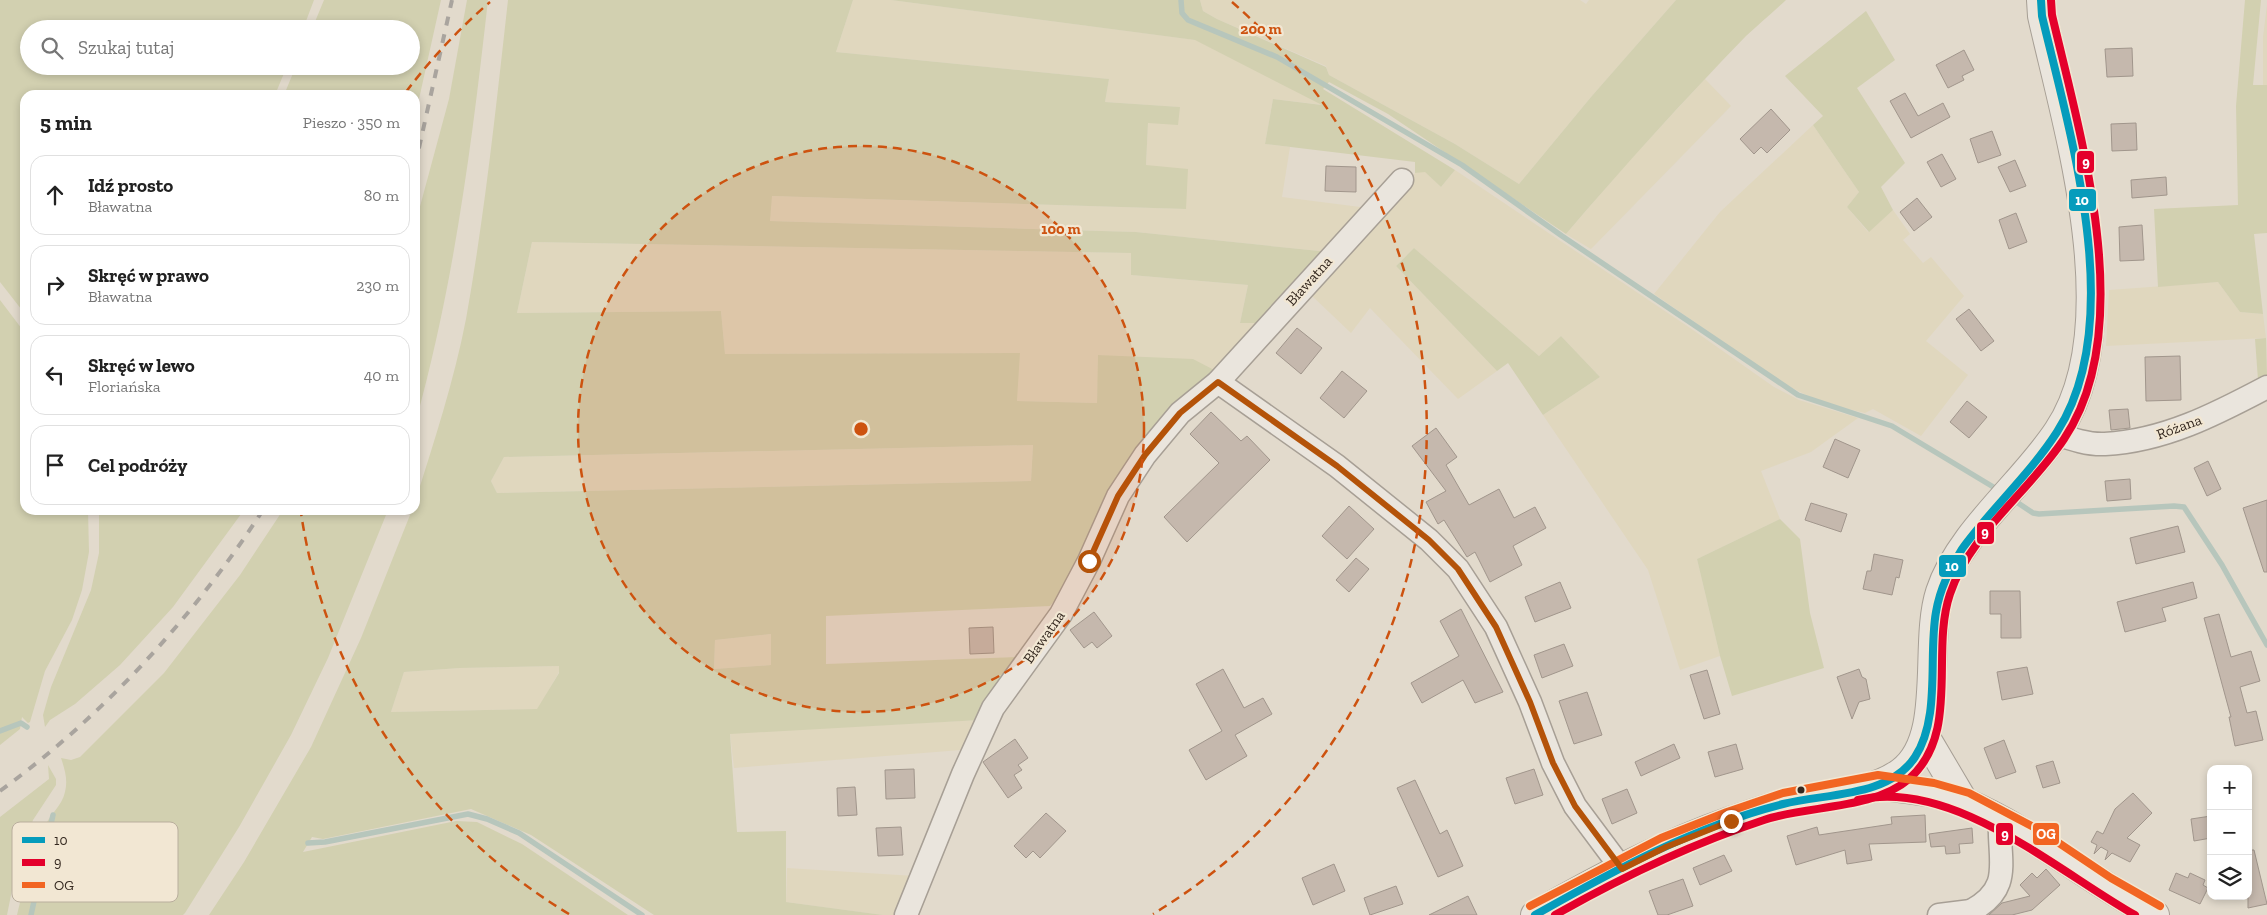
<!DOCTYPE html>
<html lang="pl">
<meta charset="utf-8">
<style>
:root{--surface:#fff;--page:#f2f2f2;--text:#222;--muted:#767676;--line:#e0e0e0}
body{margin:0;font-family:"Zilla Slab",serif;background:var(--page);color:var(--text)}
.controls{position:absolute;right:15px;bottom:15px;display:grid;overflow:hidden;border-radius:10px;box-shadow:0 2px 8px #0003}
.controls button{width:45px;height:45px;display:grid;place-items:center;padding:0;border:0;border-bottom:1px solid var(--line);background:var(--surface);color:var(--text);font:25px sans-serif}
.stop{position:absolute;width:15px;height:15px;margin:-11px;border:4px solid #b45309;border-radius:50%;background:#fff}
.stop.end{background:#b45309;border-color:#fff;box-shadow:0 1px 5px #0008}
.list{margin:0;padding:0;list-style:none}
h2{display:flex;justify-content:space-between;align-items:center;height:65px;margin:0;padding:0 20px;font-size:21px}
h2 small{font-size:16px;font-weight:400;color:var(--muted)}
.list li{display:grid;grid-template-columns:32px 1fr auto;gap:15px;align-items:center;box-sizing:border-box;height:80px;margin:0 10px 10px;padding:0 10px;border:1px solid var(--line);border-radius:15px}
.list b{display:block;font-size:19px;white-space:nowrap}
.list p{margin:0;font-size:16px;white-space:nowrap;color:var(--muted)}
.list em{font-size:16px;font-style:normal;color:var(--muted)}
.icon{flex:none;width:28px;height:28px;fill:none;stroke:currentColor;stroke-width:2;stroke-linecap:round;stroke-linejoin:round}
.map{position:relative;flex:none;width:2267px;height:915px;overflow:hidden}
.search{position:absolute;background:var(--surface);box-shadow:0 2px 8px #0003;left:20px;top:20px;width:400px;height:55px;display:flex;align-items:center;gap:12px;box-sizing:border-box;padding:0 18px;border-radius:28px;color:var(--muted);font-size:19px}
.panel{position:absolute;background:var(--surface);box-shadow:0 2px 8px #0003;left:20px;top:90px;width:400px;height:425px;border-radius:15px}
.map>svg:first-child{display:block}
.farmland{fill:#e0d7be}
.green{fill:#d2d0b0;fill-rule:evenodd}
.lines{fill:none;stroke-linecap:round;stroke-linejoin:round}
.stream{stroke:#b7c6bc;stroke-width:5.5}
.building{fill:#c5b8ad;stroke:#a1968c}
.minor-casing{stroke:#a79f95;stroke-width:25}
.tertiary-casing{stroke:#a79f95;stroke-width:30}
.minor{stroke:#eae5dd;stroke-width:22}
.tertiary{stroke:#eae5dd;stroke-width:28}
.rail{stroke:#a9a49e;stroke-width:4;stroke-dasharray:9 9;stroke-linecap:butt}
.bus-1-casing{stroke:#f2e7d3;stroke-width:11}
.bus-2-casing{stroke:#f2e7d3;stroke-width:11}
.bus-3-casing{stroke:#f2e7d3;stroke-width:11}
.bus-1{stroke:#059cbc;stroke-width:8}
.bus-2{stroke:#e4002b;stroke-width:8}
.bus-3{stroke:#f26522;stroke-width:8}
.route{stroke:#b45309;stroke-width:6}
.ring{fill:none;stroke:#cd520f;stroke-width:2.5;stroke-dasharray:9 6}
.bus-dot{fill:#34281f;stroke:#f2e7d3;stroke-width:2}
.labels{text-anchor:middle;stroke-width:4.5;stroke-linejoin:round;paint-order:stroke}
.street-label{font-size:15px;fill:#34281f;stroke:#f2e7d3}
.key{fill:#f2e7d3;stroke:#b9ae9d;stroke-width:1}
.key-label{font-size:14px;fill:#34281f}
.centre{fill:#cd520f;stroke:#f2e7d3;stroke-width:2.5}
.ring-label{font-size:15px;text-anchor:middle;font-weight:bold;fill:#cd520f;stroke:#f2e7d3;stroke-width:4.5;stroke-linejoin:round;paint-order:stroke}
.line-badge{stroke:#f2e7d3;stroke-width:2}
.badge-label{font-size:14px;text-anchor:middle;font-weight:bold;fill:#fff}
</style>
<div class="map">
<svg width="2267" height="915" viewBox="0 0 2267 915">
<rect width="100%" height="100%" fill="#e2dacc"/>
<!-- farmland -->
<g class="farmland">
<path d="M853 0H891L1196 40 1324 105 1273 99 1265 144 1290 147 1282 197 1368 208 1329 252 1136 232 769 221 771 196 1186 209 1146 166 1148 123 1179 107 1105 102 1109 79 836 52Z"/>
<path d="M1200 0H1580L1586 4 1589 0H1676L1591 97 1519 184 1455 144 1329 75 1326 66 1217 19 1203 11Z"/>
<path d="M2267 5V85H2263V37Z"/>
<path d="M1705 79 1731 106 1591 249 1566 234 1629 161Z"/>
<path d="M1813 125 1859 192 1847 207 1868 232 1893 210 1910 234 1903 240 1923 263 1931 257 1964 296 1926 341 1968 375 1921 436 1873 409 1865 413 1844 408 1810 397 1784 384 1654 294 1720 212Z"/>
<path d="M1455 170 1693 330 1774 387 1799 400 1858 418 1811 452 1761 471 1780 519 1697 559 1720 656 1680 670 1648 570 1543 415 1600 377 1561 336 1539 356 1414 248 1396 266 1497 371 1458 399 1370 308 1351 333 1310 294 1415 173 1425 171 1441 187Z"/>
<path d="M532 242 1131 253V275L1248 285 1240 323H1260L1218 372 1099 355 1097 403 1016 401 1019 353 725 354 721 311 517 313Z"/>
<path d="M2218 282 2240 312 2263 314 2266 338 2106 346 2109 290Z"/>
<path d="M1033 445 1031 481 497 493 491 481 504 457Z"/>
<path d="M771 634V665L714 669 715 640Z"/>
<path d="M559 666V672L538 709 391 712 404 672 460 668Z"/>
<path d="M980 720 961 750 734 768 730 733Z"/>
<path d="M787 868 915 876 898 915H883L786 902Z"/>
</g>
<!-- green -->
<g class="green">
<path d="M0 0H314L303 29H29V66H287L275 95H25V314L0 282Z"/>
<path d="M324 0H441L415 117V95H284L296 66H411V29H312Z"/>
<path d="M467 0H488C472 143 454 285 415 424V225L449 99Z"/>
<path d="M508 0H853L836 52 1109 79 1105 102 1180 107 1178 125 1148 123 1146 165 1188 169 1186 209 772 196 770 221 1136 232 1329 252 1260 323H1240L1248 285 1131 275V253L532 242 517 313 721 311 725 354 1020 353 1017 401 1097 403 1098 355 1193 359 1218 372 1196 392 1073 580 1050 606 826 616V664L1018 657 980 720 730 734 737 832 786 831V902L883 915H654L531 835 471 809 323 839 312 837 303 852 456 821 477 822 522 844 628 915H209L244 862 311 747 361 638 412 510H415V502C434 442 454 381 466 319 485 213 496 107 508 0ZM1033 445 1031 481 497 493 491 481 504 457ZM771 634V665L714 669 715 640ZM559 666V673L537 709 391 712 404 672 460 668Z"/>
<path d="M891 0H1200L1203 11 1217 19 1326 67 1329 75 1455 144 1519 184 1591 97 1676 0H1786C1773 12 1759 24 1746 36 1684 100 1624 166 1566 234L1388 114 1329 82 1323 89 1455 170 1441 187 1425 172 1415 173V162L1265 144 1273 99 1322 105 1195 40Z"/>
<path d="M2245 0H2261L2253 85H2267V233L2254 234 2263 314 2240 312 2218 282 2158 287 2154 209 2238 205 2236 106Z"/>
<path d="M1866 11 1895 60 1857 88 1905 163 1881 187 1893 210 1869 232 1847 207 1859 192 1813 125 1823 116 1785 76Z"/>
<path d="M1414 248 1539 356 1561 336 1600 377 1543 415 1508 363 1497 371 1396 266Z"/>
<path d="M0 300 25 333V510H88L89 552 82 590 72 620 45 671 30 722 28 723 22 717 20 729 0 745Z"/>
<path d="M2266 338 2267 377 2258 380 2255 339Z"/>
<path d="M99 510H244L173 607 120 665 75 704 50 720 45 727 43 715 51 687 91 590 99 553Z"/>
<path d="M283 510H388L328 658 291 735 239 827 185 913 183 915H17C24 885 33 854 45 826 50 814 62 806 65 792 68 780 65 770 61 758L71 760 80 757 164 673 240 575Z"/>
<path d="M1780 519 1800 539 1810 613 1824 668 1732 696 1720 656 1697 559Z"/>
<path d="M48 765 56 779V785L33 820 14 880 7 915H0V817L49 779Z"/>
</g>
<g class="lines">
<!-- stream -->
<g class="stream">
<path d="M1181 0 1182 13 1188 20 1277 57 1462 165 1562 236 1798 395 1892 426 2000 491"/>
<path d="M2012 499 2033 513 2039 514 2174 506 2184 507 2222 565 2267 645"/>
<path d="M0 731 21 723 27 727"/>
<path d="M308 843 325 842 468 814 487 819 519 833 642 915"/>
<path d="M31 915 53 815"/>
</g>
</g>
<!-- building -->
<g class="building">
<path d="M2132 48 2133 76 2107 77 2105 49Z"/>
<path d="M1964 50 1974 70 1962 76 1964 80 1948 88 1936 65Z"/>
<path d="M1905 93 1918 116 1943 103 1950 117 1911 138 1890 101Z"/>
<path d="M1771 109 1790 130 1767 153 1761 147 1754 154 1740 139Z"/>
<path d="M2136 123 2137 150 2112 151 2111 124Z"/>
<path d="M1992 131 2001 155 1978 163 1970 139Z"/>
<path d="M1942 154 1956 179 1941 187 1927 162Z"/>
<path d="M2015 160 2026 186 2010 192 1998 167Z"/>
<path d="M1326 166 1356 167V192L1325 191Z"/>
<path d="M2166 177 2167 195 2132 198 2131 180Z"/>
<path d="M1917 198 1932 217 1914 231 1900 212Z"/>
<path d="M2016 213 2027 242 2009 249 1999 220Z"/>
<path d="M2142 225 2144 260 2120 261 2119 227Z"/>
<path d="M1969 309 1994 341 1981 351 1956 319Z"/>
<path d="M1297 328 1322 348 1301 374 1276 353Z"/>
<path d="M2180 356 2181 400 2146 401 2145 357Z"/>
<path d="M1342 371 1367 391 1344 418 1320 398Z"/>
<path d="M1967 401 1987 417 1969 438 1950 422Z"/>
<path d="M2128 409 2130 428 2111 430 2109 410Z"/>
<path d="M1211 412 1241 441 1247 436 1270 460 1187 542 1164 517 1219 463 1190 434Z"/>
<path d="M1436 428 1457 457 1446 465 1469 505 1499 489 1514 518 1535 507 1546 528 1513 546 1522 565 1490 582 1475 552 1467 557 1444 520 1438 524 1426 502 1446 491 1412 446Z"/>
<path d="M1835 439 1860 450 1848 478 1823 467Z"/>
<path d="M2208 461 2221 489 2207 496 2194 468Z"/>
<path d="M2130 479 2131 499 2107 501 2105 481Z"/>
<path d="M2267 500V572H2264L2243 508Z"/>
<path d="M1811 503 1847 514 1841 532 1805 520Z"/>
<path d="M1349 506 1374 529 1347 559 1322 536Z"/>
<path d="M2178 526 2185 552 2136 564 2130 538Z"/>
<path d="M1874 554 1903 560 1899 578 1896 577 1892 595 1863 589 1867 571H1871Z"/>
<path d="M1356 558 1369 569 1349 592 1336 580Z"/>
<path d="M1560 582 1571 608 1535 622 1525 597Z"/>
<path d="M2193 582 2197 598 2162 608 2166 621 2125 632 2117 602Z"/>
<path d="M1990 591H2020L2021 638H2001V614H1990Z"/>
<path d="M1461 609 1503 692 1475 703 1463 680 1422 703 1411 683 1459 656 1440 621Z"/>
<path d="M1094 612 1112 636 1097 648 1092 642 1084 648 1070 630Z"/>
<path d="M2219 614 2231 657 2251 651 2260 681 2240 687 2247 713 2256 711 2263 740 2235 746 2229 717H2231L2204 618Z"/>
<path d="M993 627 994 653 970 654 969 628Z"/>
<path d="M1564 644 1573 666 1542 678 1534 655Z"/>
<path d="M2027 667 2033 694 2002 700 1997 672Z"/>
<path d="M1223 669 1244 708 1263 698 1272 714 1235 735 1247 756 1206 780 1189 750 1222 731 1196 684Z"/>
<path d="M1859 669 1862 677 1866 679 1870 699 1859 702 1852 719 1837 677Z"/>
<path d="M1707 670 1720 714 1704 719 1690 675Z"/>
<path d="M1587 692 1602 735 1574 744 1559 701Z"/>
<path d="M1015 739 1028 758 1018 765 1022 770 1014 775 1022 788 1008 798 983 762Z"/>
<path d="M2004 740 2016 772 1996 779 1984 748Z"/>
<path d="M1674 744 1680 758 1641 776 1635 762Z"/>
<path d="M1736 744 1743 769 1715 777 1708 752Z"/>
<path d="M2053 761 2060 783 2043 788 2036 766Z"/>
<path d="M914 769 915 798 886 799 885 770Z"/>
<path d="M1534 769 1543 795 1515 804 1506 778Z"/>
<path d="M1415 780 1440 834 1447 830 1463 866 1438 877 1397 788Z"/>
<path d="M855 787 857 815 838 816 837 788Z"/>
<path d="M1627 789 1637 813 1612 824 1602 799Z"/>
<path d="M2133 793 2152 813 2127 838 2140 845 2130 862 2112 853 2105 860 2108 851 2101 847 2094 854 2097 845 2091 842 2097 831 2103 834 2115 809Z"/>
<path d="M1046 813 1066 831 1040 858 1033 851 1026 858 1014 846Z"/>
<path d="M1925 815 1926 842 1869 844 1872 860 1847 864 1845 850 1796 865 1787 836 1817 827 1819 835 1892 824 1891 817Z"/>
<path d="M2211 816V838L2194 841 2191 819Z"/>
<path d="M901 827 903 855 878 856 876 828Z"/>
<path d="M1972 828 1973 843 1959 844 1960 853 1946 854 1945 846 1931 847 1929 834Z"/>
<path d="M2248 850H2254L2267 904 2248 908Z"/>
<path d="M1724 855 1732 871 1700 885 1693 868Z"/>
<path d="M1334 864 1345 891 1313 905 1302 878Z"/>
<path d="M2046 869 2060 885 2032 910 2012 915H1989L2002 903 2030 896 2020 885 2032 873 2037 878Z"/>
<path d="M2176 873 2188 878 2190 873 2205 880 2203 885 2208 888 2200 904 2169 890Z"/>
<path d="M1683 879 1693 906 1667 915H1658L1649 891Z"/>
<path d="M1396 886 1403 904 1370 915 1364 898Z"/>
<path d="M1468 896 1477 915H1429Z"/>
</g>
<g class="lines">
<defs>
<g id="minor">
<path d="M1218 382 1337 466 1429 540 1458 569 1496 627 1530 702 1553 763 1575 806 1622 869"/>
<path d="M2056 434C2071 439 2089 445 2105 444 2164 441 2216 414 2267 387"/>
<path d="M906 915 963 774 993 708 1061 614 1089 561 1118 496 1145 455 1180 413 1218 382 1402 180"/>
<path d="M1939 915 1971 911"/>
<path d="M1972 915 1971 911C2014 888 1998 861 2000 821"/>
</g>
<g id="tertiary">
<path d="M1925 736 1964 802"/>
<path d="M1878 785C1906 790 1937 791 1964 802 2033 831 2089 881 2155 915"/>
<path d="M1535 915C1598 879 1664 844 1733 820 1752 814 1771 806 1791 802 1827 795 1871 794 1901 772 1947 739 1923 644 1940 592 1959 533 2024 483 2058 431 2128 326 2068 131 2042 16L2041 0"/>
</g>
</defs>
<!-- minor casing -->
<use href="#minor" class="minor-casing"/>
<!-- tertiary casing -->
<use href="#tertiary" class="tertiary-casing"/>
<!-- minor -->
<use href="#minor" class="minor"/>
<!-- tertiary -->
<use href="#tertiary" class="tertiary"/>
<!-- rail -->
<g class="rail">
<path d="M415 166 452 0"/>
<path d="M0 791C104 715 193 618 263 510"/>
</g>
<defs>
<path id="bus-1" d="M1535 915C1613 871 1695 826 1783 804 1826 793 1888 798 1915 757 1941 717 1928 656 1936 612 1940 588 1950 569 1962 549 1991 509 2030 474 2057 432 2128 322 2070 134 2042 16L2041 0"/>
<g id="bus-2">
<path d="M1858 800C1953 778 2057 871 2135 915"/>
<path d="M1555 915C1622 877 1691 844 1764 820 1808 805 1873 810 1909 779 1961 733 1930 653 1950 594 1970 533 2029 492 2064 439 2139 328 2080 135 2052 15L2051 0"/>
</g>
<path id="bus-3" d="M1530 906 1661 838 1727 812 1783 793 1878 775 1934 783 1969 793 2041 831 2111 878 2160 906"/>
</defs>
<!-- bus-1 casing -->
<use href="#bus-1" class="bus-1-casing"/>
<!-- bus-2 casing -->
<use href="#bus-2" class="bus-2-casing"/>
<!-- bus-3 casing -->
<use href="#bus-3" class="bus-3-casing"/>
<!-- bus-1 -->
<use href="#bus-1" class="bus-1"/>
<!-- bus-2 -->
<use href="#bus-2" class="bus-2"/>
<!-- bus-3 -->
<use href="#bus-3" class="bus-3"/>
</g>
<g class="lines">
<!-- route -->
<path class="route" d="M1089 561 1118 496 1145 455 1180 413 1218 382 1337 466 1429 540 1458 569 1496 627 1530 702 1553 763 1575 806 1622 869 1666 847 1731 821"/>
</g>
<!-- distance rings -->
<circle cx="861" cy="429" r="283" fill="#cd520f" fill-opacity=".12"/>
<g class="ring">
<circle cx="861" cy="429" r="283"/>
<path d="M569 914A566 566 0 0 1 301 513M406 92A566 566 0 0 1 490 2M1232 2A566 566 0 0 1 1153 914"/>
</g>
<!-- markers -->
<circle class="bus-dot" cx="1801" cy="790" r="4.5"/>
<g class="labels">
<!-- street labels -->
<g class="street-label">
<text transform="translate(1309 281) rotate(-48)" y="5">Bławatna</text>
<text transform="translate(2179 427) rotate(-20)" y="5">Różana</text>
<text transform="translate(1044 637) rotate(-55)" y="5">Bławatna</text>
</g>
</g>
<!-- legend -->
<rect x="12" y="822" width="166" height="80" rx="8" class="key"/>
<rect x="22" y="837" width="23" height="6" fill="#059cbc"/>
<rect x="22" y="859" width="23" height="7" fill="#e4002b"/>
<rect x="22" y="882" width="23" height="6" fill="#f26522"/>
<g class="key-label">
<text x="54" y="845">10</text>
<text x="54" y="867">9</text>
<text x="54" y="890">OG</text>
</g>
<circle cx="861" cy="429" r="8" class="centre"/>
<g class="ring-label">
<text x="1261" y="34">200 m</text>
<text x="1061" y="234">100 m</text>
</g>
<g class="line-badge">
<rect x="2076" y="150" width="19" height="24" rx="5" fill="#e4002b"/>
<rect x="2068" y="188" width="29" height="24" rx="5" fill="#059cbc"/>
<rect x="1976" y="521" width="19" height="24" rx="5" fill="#e4002b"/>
<rect x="1938" y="554" width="29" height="24" rx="5" fill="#059cbc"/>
<rect x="1995" y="822" width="19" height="24" rx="5" fill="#e4002b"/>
<rect x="2032" y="822" width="28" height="24" rx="5" fill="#f26522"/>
</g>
<g class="badge-label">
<text x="2086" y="167">9</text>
<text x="2082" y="205">10</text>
<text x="1985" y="537">9</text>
<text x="1952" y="571">10</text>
<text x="2005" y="839">9</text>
<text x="2046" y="839">OG</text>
</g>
</svg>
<div class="controls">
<button>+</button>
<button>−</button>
<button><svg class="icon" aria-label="layers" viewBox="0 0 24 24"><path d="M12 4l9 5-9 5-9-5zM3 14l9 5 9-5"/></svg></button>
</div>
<div class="stop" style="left:1089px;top:561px"></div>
<div class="stop end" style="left:1731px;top:821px"></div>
<div class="search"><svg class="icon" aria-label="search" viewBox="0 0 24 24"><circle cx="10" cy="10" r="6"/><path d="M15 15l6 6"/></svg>Szukaj tutaj</div>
<section class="panel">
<h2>5 min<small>Pieszo · 350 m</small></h2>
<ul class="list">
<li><svg class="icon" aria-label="ahead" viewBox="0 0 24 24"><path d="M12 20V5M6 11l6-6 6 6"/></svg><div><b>Idź prosto</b><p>Bławatna</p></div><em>80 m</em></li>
<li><svg class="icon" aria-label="right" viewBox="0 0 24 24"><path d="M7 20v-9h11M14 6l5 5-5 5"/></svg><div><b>Skręć w prawo</b><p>Bławatna</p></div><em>230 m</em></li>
<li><svg class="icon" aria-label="left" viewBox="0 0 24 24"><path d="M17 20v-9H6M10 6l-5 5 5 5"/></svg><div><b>Skręć w lewo</b><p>Floriańska</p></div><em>40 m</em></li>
<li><svg class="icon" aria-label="arrive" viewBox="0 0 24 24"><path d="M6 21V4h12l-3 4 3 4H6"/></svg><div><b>Cel podróży</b></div></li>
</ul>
</section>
</div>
